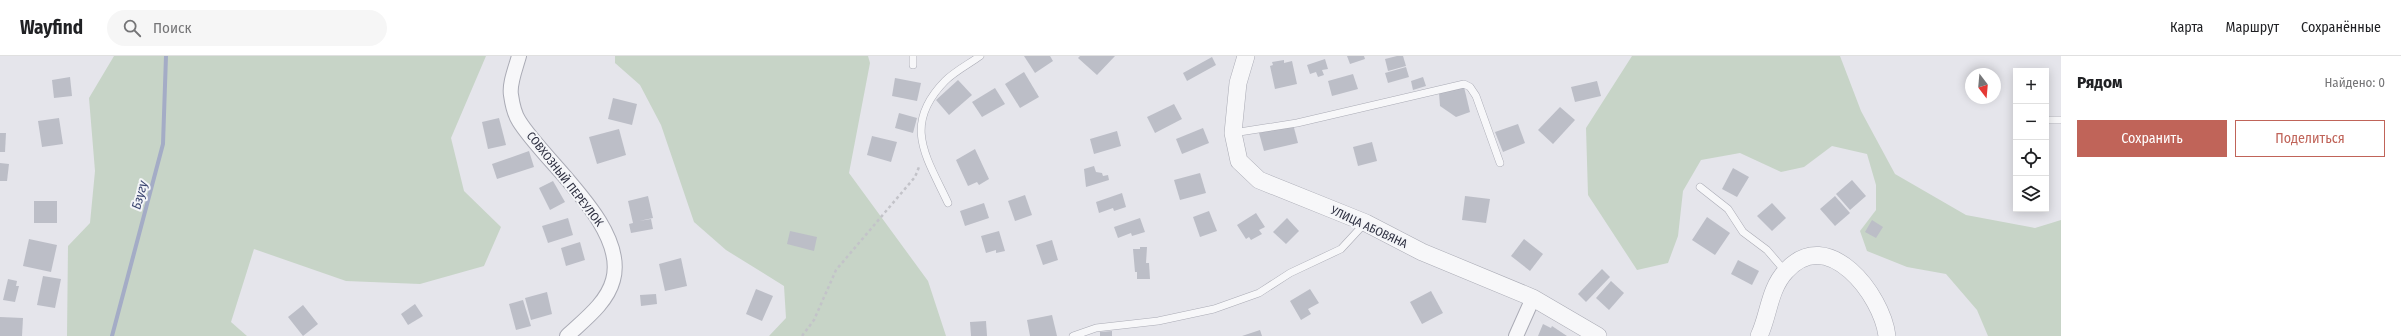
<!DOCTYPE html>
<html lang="ru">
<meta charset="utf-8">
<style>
:root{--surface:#fff;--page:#f6f6f6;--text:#202124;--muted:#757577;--line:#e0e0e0;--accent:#c06459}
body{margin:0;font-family:"Fira Sans Condensed",sans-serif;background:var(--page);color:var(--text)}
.controls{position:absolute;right:12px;top:12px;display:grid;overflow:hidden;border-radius:0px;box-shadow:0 2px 10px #0003}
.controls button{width:36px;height:36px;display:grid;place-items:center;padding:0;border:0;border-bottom:1px solid var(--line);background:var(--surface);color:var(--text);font:20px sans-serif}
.compass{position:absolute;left:1965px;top:12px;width:36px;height:36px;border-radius:50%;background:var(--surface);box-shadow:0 2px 10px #0003;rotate:164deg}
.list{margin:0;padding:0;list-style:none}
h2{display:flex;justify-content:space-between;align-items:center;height:52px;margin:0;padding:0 16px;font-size:17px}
h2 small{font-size:13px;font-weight:400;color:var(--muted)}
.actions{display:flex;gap:8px;padding:12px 16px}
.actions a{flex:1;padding:9px 0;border:1px solid var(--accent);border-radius:0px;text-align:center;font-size:14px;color:var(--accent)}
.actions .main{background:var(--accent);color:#fff}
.icon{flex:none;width:22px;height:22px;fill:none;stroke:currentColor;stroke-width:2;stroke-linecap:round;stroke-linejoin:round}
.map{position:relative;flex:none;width:2061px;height:280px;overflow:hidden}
header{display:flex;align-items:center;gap:24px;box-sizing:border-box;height:56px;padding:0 20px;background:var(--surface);border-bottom:1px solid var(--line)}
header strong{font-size:19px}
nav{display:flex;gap:22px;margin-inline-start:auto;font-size:14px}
.search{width:280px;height:36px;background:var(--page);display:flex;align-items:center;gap:10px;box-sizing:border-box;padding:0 14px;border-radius:22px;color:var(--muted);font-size:15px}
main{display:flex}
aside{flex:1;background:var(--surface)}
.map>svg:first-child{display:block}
.green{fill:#c7d4c7}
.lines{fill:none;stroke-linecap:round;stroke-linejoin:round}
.stream{stroke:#a4acc6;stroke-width:4}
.building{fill:#bcbec7}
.service-casing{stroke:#aaabb5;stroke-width:8}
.minor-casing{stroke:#aaabb5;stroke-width:16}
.tertiary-casing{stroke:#aaabb5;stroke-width:18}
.path{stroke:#c3c3c9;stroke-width:2.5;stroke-dasharray:3 3;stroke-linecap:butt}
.service{stroke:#f7f7f9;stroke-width:7}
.minor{stroke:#f7f7f9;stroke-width:14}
.tertiary{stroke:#f7f7f9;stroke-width:17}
.labels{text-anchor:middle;stroke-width:4;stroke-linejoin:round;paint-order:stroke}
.street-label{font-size:12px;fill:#2e3041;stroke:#f4f5f8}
.water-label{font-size:13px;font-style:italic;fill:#3c4771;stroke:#f4f5f8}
</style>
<header>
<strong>Wayfind</strong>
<div class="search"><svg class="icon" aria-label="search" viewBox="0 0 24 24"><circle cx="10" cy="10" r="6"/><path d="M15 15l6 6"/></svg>Поиск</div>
<nav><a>Карта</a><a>Маршрут</a><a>Сохранённые</a></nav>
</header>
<main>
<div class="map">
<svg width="2061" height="280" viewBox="0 0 2061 280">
<rect width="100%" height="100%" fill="#e5e5eb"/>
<!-- green -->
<g class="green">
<path d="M114 0H486L451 82 464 135 501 171 484 210 420 228 346 225 254 193 231 266 247 280H67L68 190 90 167 95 115 89 42Z"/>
<path d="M615 0H868L870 7 849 117 928 225 946 280H769L786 262 784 230 726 194 694 166 661 69 640 29 615 7Z"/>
<path d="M1632 0H1840L1861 55 1895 118 1966 159 2035 172 2061 164V280H1988L1977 254 1946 218 1907 211 1867 195 1860 175 1876 154V129L1867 98 1832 90 1804 111 1781 116 1740 97 1701 104 1683 135 1678 180 1668 207 1637 214 1588 139 1586 72Z"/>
</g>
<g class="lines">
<!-- stream -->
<path class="stream" d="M112 280 163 88 166 0"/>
</g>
<!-- building -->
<g class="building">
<path d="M1024 0H1050L1053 5 1035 17Z"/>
<path d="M1080 0H1115L1097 19 1078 2Z"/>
<path d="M1347 0H1364L1365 3 1350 8Z"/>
<path d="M1397 0H1403L1406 10 1388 15 1385 3Z"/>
<path d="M1212 1 1216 9 1187 25 1183 17Z"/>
<path d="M1325 3 1328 13 1322 14 1324 19 1318 21 1316 16 1310 18 1307 9Z"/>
<path d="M1284 4V7L1292 5 1297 28 1275 33 1270 10 1273 9 1272 6Z"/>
<path d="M1406 11 1409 21 1388 27 1385 17Z"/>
<path d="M1024 16 1039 41 1020 52 1005 28Z"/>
<path d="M1353 18 1358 33 1332 40 1328 25Z"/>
<path d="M70 21 72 40 54 42 52 24Z"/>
<path d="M1423 21 1426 30 1413 34 1411 25Z"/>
<path d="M895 22 921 27 917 45 892 40Z"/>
<path d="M958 24 972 39 949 59 936 44Z"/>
<path d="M1597 25 1601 40 1575 46 1571 31Z"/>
<path d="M1464 31 1470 56 1456 61 1440 50 1439 37Z"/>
<path d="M995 32 1005 48 982 61 972 46Z"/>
<path d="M613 42 637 48 632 69 608 63Z"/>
<path d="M1174 48 1182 63 1155 77 1147 61Z"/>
<path d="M1560 51 1575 64 1553 88 1538 74Z"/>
<path d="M899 57 917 62 913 77 895 72Z"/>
<path d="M59 62 63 88 42 91 38 65Z"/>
<path d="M499 62 506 89 488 93 482 66Z"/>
<path d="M1293 68 1298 87 1264 95 1259 77Z"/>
<path d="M1518 68 1525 87 1503 96 1495 76Z"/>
<path d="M1203 72 1209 87 1182 98 1176 83Z"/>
<path d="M619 73 626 99 597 108 589 81Z"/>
<path d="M1117 75 1121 90 1094 98 1090 83Z"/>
<path d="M0 77H6L5 96H0Z"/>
<path d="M872 80 897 86 891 106 867 99Z"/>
<path d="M1372 86 1377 105 1358 110 1353 91Z"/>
<path d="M975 93 989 123 979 129 977 126 968 130 956 104Z"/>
<path d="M529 95 534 111 497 123 492 108Z"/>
<path d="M0 107 9 108 7 125H0Z"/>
<path d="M1094 110 1096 116 1102 117 1103 120 1108 119 1109 124 1086 131 1084 113Z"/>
<path d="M1733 112 1749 121 1737 141 1722 133Z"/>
<path d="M1200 117 1206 137 1180 144 1174 124Z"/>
<path d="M1852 124 1866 140 1850 154 1836 138Z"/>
<path d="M553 125 565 146 550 154 539 132Z"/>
<path d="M1122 137 1126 151 1114 155 1113 152 1099 157 1096 146Z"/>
<path d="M1025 139 1032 159 1015 165 1008 145Z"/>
<path d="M648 140 653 162 639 165 651 163 653 173 631 177 629 168 633 167 628 145Z"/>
<path d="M1465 140 1490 143 1486 167 1462 164Z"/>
<path d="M1835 140 1850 157 1835 170 1820 153Z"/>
<rect x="34" y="145" width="23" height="22"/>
<path d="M984 147 989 162 965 170 960 155Z"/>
<path d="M1772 147 1786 162 1772 175 1757 160Z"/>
<path d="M1209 155 1217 175 1200 181 1193 161Z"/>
<path d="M1256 157 1265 171 1259 174 1262 178 1251 184 1249 181 1246 183 1237 169Z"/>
<path d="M1707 161 1730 177 1715 199 1692 184Z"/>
<path d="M568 162 573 179 548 187 542 170Z"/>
<path d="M1140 162 1145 176 1132 180 1131 177 1118 182 1114 171Z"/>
<path d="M1287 162 1299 175 1286 188 1273 176Z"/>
<path d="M1872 164 1883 171 1876 182 1865 176Z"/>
<path d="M790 175 817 181 814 195 787 188Z"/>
<path d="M999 175 1005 195 996 197V194L986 197 981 180Z"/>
<path d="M29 183 57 189 51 216 23 210Z"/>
<path d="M1524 183 1543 198 1530 215 1511 200Z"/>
<path d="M1052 184 1058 204 1043 209 1036 189Z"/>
<path d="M580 186 585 204 566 210 561 192Z"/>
<path d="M1140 191H1147L1146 207H1149L1150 223H1137V216H1135L1133 193H1140Z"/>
<path d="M681 202 687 230 665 235 659 208Z"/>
<path d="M1738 204 1759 215 1752 229 1731 218Z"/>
<path d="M1602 213 1610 221 1586 246 1578 238Z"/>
<path d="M43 220 61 223 55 252 37 249Z"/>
<path d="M8 223 17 225 16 230H19L15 246 3 244Z"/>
<path d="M1611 225 1624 237 1609 254 1596 242Z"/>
<path d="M756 233 773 240 762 265 746 258Z"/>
<path d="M1310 233 1319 247 1308 253 1311 258 1301 264 1290 245Z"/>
<path d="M1431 235 1443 257 1422 268 1410 246Z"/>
<path d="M547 236 552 258 531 264 525 242Z"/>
<path d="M656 238 657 248 641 250 640 239Z"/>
<path d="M523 244 531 270 516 274 509 248Z"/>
<path d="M415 248 423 260 408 269 401 258Z"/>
<path d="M303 249 318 268 303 280 288 261Z"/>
<path d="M1052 259 1057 280H1030L1027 264Z"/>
<path d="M0 261 23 262 22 280H0Z"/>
<path d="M986 265 987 280H971L970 266Z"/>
<path d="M1543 268 1551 272 1552 270 1567 280H1538Z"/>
<path d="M1260 274 1262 280H1242Z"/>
<path d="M1112 275V280H1100V276Z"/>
</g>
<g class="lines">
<defs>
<g id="service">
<path d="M913 0V9"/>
<path d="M2050 64H2061"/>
<path d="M1233 77 1297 67 1464 28 1470 31 1476 40 1500 107"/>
<path d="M1700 131 1728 153 1743 176 1767 194 1785 215"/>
<path d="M948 147C926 100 902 69 945 25 955 15 969 8 980 0"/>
<path d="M1073 280 1096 272 1158 265 1214 253 1259 237 1290 217 1341 193 1365 167"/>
</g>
<g id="minor">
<path d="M519 0C516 11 509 28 511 39 512 46 515 59 519 65 544 106 628 170 613 224 607 247 584 264 567 280"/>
<path d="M1516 280 1533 242"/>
</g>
<g id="tertiary">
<path d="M1246 0 1238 27 1233 77 1239 105 1259 124 1366 167 1422 196 1533 242 1598 280"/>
<path d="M1759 280C1769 259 1769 233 1786 215 1828 168 1882 239 1887 280"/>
</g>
</defs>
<!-- service casing -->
<use href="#service" class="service-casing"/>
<!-- minor casing -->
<use href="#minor" class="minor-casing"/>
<!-- tertiary casing -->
<use href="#tertiary" class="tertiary-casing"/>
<!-- path -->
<path class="path" d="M802 280 814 264 836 214 915 121 919 111"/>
<!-- service -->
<use href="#service" class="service"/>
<!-- minor -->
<use href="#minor" class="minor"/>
<!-- tertiary -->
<use href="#tertiary" class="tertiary"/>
</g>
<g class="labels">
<!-- street labels -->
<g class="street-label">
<text transform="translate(565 123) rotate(52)" y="4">СОВХОЗНЫЙ ПЕРЕУЛОК</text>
<text transform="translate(1369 171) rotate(25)" y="4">УЛИЦА АБОВЯНА</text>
</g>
<!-- water labels -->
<g class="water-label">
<text transform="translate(139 139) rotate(-75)" y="5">Бзугу</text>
</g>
</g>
</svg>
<div class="controls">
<button>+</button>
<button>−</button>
<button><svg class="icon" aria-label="locate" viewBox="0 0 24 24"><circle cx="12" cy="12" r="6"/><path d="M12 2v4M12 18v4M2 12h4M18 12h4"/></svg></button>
<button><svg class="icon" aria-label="layers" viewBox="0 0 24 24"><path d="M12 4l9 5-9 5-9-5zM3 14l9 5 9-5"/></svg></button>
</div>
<svg class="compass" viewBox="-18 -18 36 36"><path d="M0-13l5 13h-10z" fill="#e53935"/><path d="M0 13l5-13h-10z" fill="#757577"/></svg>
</div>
<aside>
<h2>Рядом<small>Найдено: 0</small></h2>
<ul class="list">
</ul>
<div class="actions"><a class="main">Сохранить</a><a>Поделиться</a></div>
</aside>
</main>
